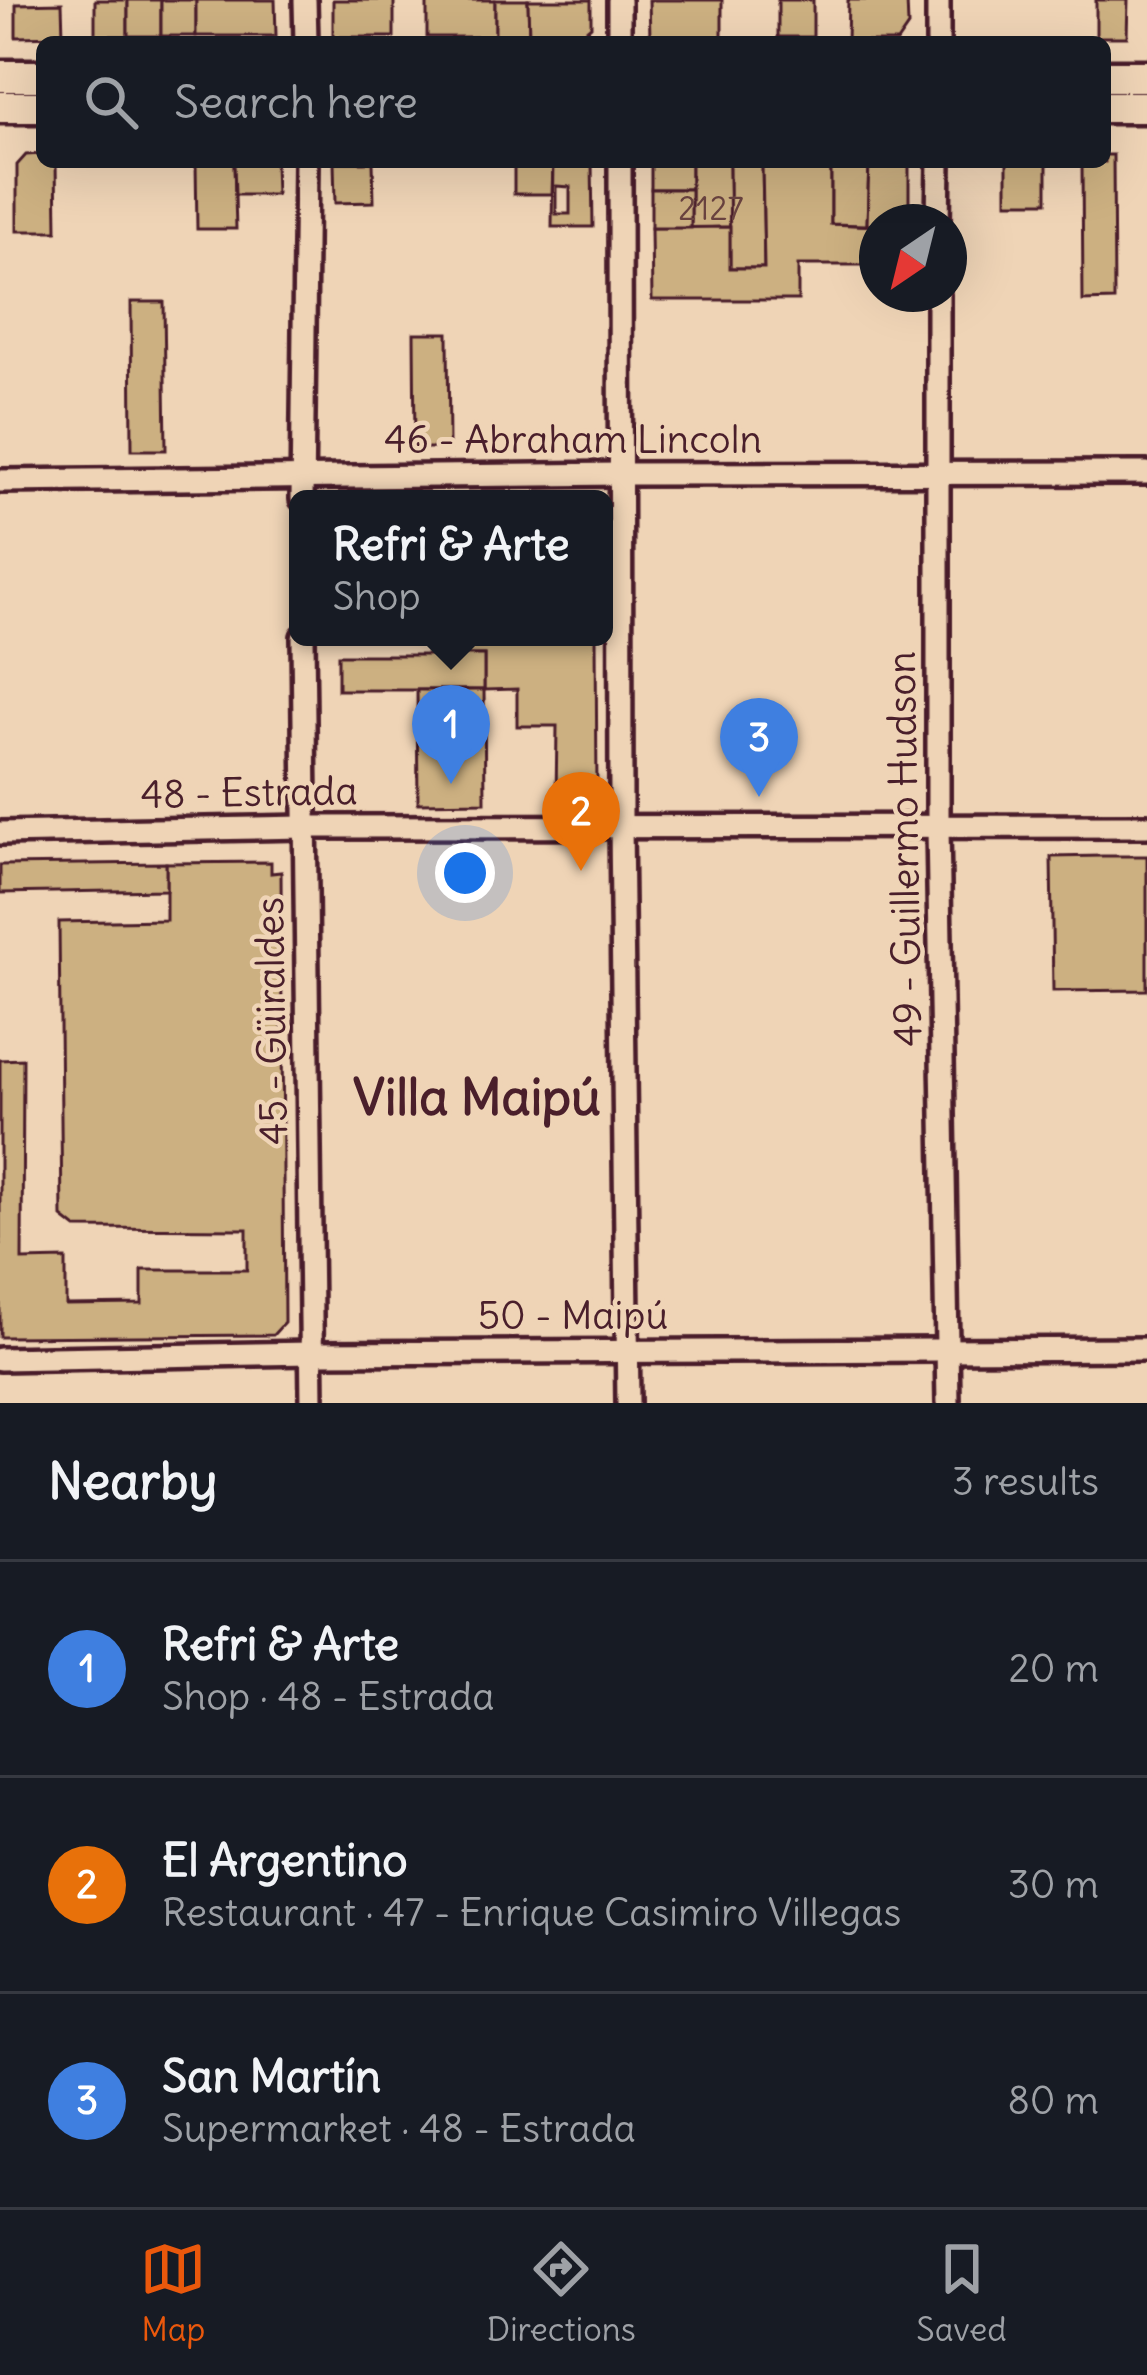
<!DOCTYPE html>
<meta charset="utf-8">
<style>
:root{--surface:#171b24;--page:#242831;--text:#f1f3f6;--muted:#9ea1a6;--line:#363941;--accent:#ea580c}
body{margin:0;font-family:Delius,sans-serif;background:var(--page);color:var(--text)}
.compass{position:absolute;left:859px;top:204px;width:108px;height:108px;border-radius:50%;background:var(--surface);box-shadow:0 12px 48px #0002;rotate:215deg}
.you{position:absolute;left:465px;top:873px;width:42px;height:42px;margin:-30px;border:9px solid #fff;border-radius:50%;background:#1a73e8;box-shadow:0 0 0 18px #1a73e833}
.badge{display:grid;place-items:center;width:78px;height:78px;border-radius:50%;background:var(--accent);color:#fff;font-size:39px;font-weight:700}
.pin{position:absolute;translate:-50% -99px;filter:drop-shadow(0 3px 6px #0008)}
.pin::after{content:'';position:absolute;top:63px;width:42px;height:36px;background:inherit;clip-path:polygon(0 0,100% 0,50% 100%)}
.popup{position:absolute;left:289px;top:490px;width:324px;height:156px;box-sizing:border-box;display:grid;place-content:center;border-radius:18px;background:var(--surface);filter:drop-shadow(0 3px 9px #0005);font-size:39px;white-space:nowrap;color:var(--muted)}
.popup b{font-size:45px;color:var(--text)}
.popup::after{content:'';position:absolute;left:50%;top:100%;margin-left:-24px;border:24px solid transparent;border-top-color:var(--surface)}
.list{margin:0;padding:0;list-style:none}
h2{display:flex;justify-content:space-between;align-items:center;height:156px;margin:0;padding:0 48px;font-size:51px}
h2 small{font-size:39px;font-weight:400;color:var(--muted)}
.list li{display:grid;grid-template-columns:78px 1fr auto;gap:36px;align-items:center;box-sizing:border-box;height:216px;padding:0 48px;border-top:3px solid var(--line)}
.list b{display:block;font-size:45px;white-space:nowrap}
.list p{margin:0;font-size:39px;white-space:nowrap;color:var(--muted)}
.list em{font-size:39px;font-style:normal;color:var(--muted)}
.icon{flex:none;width:66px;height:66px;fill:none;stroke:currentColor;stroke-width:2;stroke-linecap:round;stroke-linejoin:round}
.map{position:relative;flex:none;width:1147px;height:1403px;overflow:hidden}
.search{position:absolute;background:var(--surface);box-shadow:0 12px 48px #0002;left:36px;right:36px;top:36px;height:132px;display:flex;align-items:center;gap:30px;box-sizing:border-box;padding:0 42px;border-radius:18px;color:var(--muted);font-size:45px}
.sheet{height:804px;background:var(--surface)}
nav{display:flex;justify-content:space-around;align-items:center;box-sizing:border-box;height:168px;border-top:3px solid var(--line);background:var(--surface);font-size:33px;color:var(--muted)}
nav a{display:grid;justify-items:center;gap:6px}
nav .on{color:var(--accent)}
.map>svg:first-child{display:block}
.building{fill:#ccb081;stroke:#4a1f2b;stroke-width:3;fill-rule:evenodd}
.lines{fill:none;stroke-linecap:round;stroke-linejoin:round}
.street-casing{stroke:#4a1f2b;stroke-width:30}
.secondary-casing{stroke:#4a1f2b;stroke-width:39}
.street{stroke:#efd4b6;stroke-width:21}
.secondary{stroke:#efd4b6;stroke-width:30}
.labels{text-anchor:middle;stroke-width:9;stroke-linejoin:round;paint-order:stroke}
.number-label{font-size:33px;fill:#6a4340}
.street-label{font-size:39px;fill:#4a1f2b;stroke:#efd4b6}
.district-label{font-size:51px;font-weight:bold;fill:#4a1f2b;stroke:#efd4b6}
</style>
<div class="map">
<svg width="1147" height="1403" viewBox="0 0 1147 1403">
<rect width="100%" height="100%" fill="#efd4b6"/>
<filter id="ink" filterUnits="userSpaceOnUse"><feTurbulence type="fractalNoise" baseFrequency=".00833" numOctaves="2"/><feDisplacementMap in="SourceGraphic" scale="24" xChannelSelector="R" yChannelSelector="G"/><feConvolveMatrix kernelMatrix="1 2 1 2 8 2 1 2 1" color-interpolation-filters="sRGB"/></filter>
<g filter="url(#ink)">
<!-- building -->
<g class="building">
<rect x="95" y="0" width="33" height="36"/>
<rect x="128" y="0" width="33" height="36"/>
<rect x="161" y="0" width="35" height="36"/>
<path d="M196 0H275L276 36H196Z"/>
<rect x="333" y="0" width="61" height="37"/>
<rect x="427" y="0" width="68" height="37"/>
<path d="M495 0H528L529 37H495Z"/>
<path d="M528 0H591V26L578 37H529Z"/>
<path d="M649 0H722V37H650Z"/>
<rect x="778" y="0" width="35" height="37"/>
<path d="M848 0H907L908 26 897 42H847Z"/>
<path d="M1096 0H1128L1127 37H1096Z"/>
<path d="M62 3 63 36 16 37V4Z"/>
<path d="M42 154V162H56L57 231H17V165L26 155Z"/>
<path d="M1105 155H1113L1114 300 1083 301 1082 162H1105Z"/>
<path d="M196 162H234L236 229H197Z"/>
<path d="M234 162H275L276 195H235Z"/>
<path d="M334 162H373L374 202 335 203Z"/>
<path d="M514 162H553L552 194H514Z"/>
<path d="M553 162H592L593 227H552ZM556 186 570 187V214H556Z"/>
<rect x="651" y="162" width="40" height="27"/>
<path d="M691 162H729L730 227 691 228Z"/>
<path d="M729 162H762L764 268H730Z"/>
<path d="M762 162H831V224L877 226V265H798V300H652L651 228 730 227V268H764Z"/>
<path d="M831 162H869L867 225 831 224Z"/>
<path d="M869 162H909V222L867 225Z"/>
<rect x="1007" y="162" width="40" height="40"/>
<rect x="651" y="189" width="40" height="39"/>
<path d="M131 302H164L166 450H132Z"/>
<path d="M414 333H448L449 448H415Z"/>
<path d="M449 637H596L597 794 591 800 556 801 557 726H517V689L484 690V655H449Z"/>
<rect x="338" y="655" width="146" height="35"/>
<path d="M417 690H484L485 802 418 803Z"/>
<path d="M1103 856H1147V990L1053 991 1051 857Z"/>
<path d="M271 862V873L281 872 284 1323 273 1335 0 1337V1060L23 1059 22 1260 66 1259V1305L142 1304V1270H247V1229L76 1228 62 1217 59 922 166 920V863Z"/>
<path d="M166 863V890L0 893V865Z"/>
</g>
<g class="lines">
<defs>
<g id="street">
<path d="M305 0 306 42"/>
<path d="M938 0V42"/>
<path d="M619 42V0"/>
<path d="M620 162 621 825 628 1403"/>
<path d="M938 222 939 162"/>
<path d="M938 294V828L948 1403"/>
<path d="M0 481 620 474 1147 473"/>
<path d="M302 499 306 162"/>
<path d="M303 637 312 1403"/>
<path d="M0 833 304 827 1147 826"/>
<path d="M0 1359 312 1353 1147 1349"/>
</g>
<g id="secondary">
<path d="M0 76H42"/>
<path d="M1105 76H1147"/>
<path d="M0 107H42"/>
<path d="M1105 107H1147"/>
</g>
</defs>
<!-- street casing -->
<use href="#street" class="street-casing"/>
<!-- secondary casing -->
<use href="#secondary" class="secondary-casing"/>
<!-- street -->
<use href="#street" class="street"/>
<!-- secondary -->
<use href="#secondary" class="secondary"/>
</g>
</g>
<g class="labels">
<!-- number labels -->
<g class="number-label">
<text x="711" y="220">2127</text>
</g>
<!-- street labels -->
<g class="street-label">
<text x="573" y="453">46 - Abraham Lincoln</text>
<text transform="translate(249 792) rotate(-1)" y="14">48 - Estrada</text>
<text transform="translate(904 849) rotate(-91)" y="14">49 - Guillermo Hudson</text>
<text transform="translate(271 1021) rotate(-91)" y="14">45 - Güiraldes</text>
<text x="573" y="1329">50 - Maipú</text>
</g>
<!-- district labels -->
<g class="district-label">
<text x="477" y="1115">Villa Maipú</text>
</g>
</g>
</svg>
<svg class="compass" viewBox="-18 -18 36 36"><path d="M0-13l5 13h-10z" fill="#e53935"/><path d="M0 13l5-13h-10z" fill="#9ea1a6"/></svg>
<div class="you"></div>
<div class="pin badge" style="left:451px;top:784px;background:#3f7fe0">1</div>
<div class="popup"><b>Refri &amp; Arte</b>Shop</div>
<div class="pin badge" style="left:581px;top:871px;background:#e8710a">2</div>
<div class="pin badge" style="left:759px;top:797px;background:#3f7fe0">3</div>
<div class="search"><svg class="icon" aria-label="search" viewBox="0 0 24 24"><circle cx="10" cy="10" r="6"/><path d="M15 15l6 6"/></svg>Search here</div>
</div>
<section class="sheet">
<h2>Nearby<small>3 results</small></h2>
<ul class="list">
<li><span class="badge" style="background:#3f7fe0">1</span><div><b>Refri &amp; Arte</b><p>Shop · 48 - Estrada</p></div><em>20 m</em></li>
<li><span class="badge" style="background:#e8710a">2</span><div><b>El Argentino</b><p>Restaurant · 47 - Enrique Casimiro Villegas</p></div><em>30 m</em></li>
<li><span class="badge" style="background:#3f7fe0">3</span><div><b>San Martín</b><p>Supermarket · 48 - Estrada</p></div><em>80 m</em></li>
</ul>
</section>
<nav>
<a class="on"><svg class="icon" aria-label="map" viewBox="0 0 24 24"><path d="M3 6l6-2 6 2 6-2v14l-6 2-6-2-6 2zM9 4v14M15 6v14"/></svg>Map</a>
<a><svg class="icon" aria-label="directions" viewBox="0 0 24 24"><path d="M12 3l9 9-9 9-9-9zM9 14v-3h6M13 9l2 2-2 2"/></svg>Directions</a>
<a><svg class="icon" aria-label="saved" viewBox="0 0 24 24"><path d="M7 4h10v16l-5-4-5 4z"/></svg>Saved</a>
</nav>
